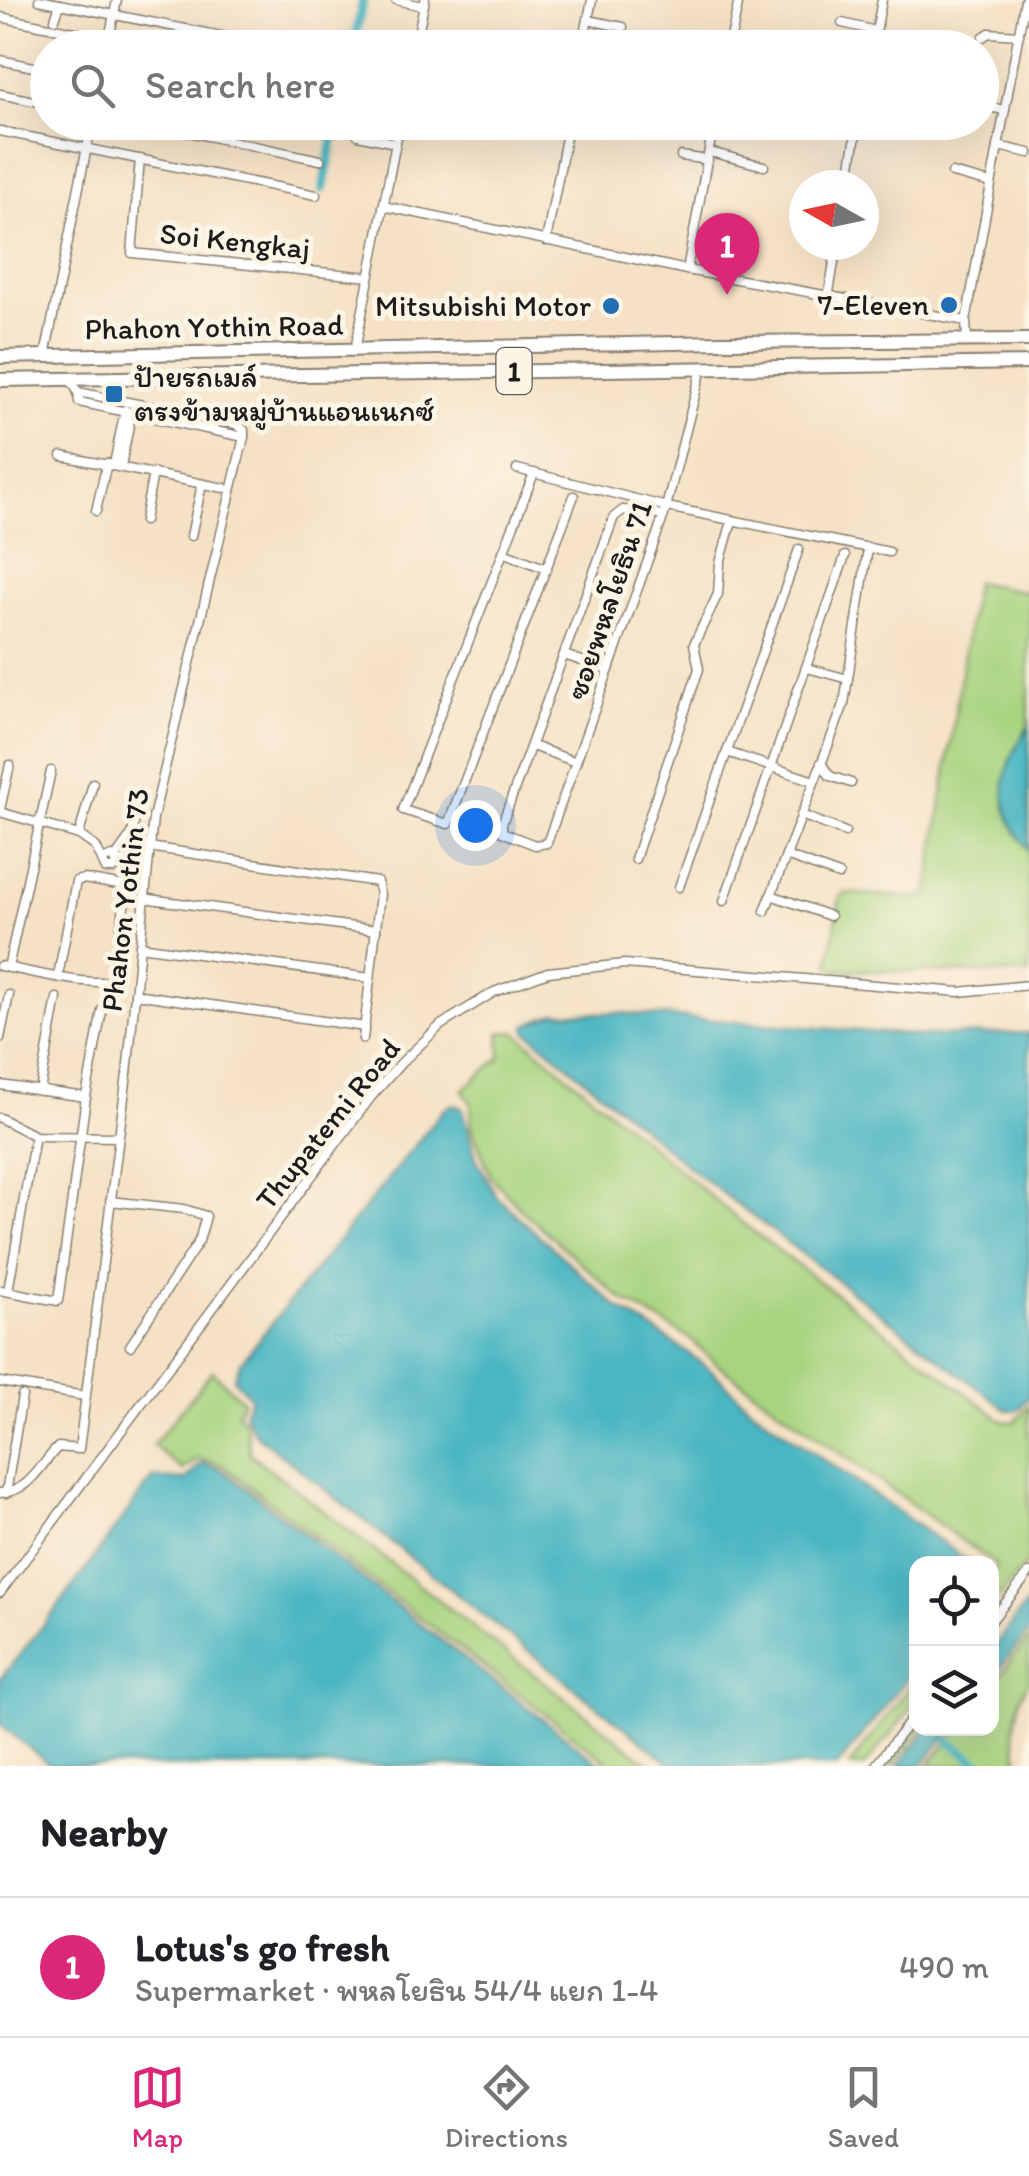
<!DOCTYPE html>
<meta charset="utf-8">
<style>
:root{--surface:#fff;--page:#f2f2f2;--text:#202124;--muted:#757577;--line:#e0e0e0;--accent:#db2777}
body{margin:0;font-family:Itim,"Playpen Sans Thai",sans-serif;background:var(--page);color:var(--text)}
.controls{position:absolute;right:30px;bottom:30px;display:grid;overflow:hidden;border-radius:20px;box-shadow:0 10px 40px #0002}
.controls button{width:90px;height:90px;display:grid;place-items:center;padding:0;border:0;border-bottom:2px solid var(--line);background:var(--surface);color:var(--text);font:50px sans-serif}
.compass{position:absolute;left:789px;top:170px;width:90px;height:90px;border-radius:50%;background:var(--surface);box-shadow:0 10px 40px #0002;rotate:279deg}
.you{position:absolute;left:475px;top:825px;width:35px;height:35px;margin:-25px;border:8px solid #fff;border-radius:50%;background:#1a73e8;box-shadow:0 0 0 15px #1a73e833}
.badge{display:grid;place-items:center;width:65px;height:65px;border-radius:50%;background:var(--accent);color:#fff;font-size:32px;font-weight:700}
.pin{position:absolute;translate:-50% -82px;filter:drop-shadow(0 2px 5px #0008)}
.pin::after{content:'';position:absolute;top:52px;width:35px;height:30px;background:inherit;clip-path:polygon(0 0,100% 0,50% 100%)}
.list{margin:0;padding:0;list-style:none}
h2{display:flex;justify-content:space-between;align-items:center;height:130px;margin:0;padding:0 40px;font-size:42px}
h2 small{font-size:32px;font-weight:400;color:var(--muted)}
.list li{display:grid;grid-template-columns:65px 1fr auto;gap:30px;align-items:center;box-sizing:border-box;height:140px;padding:0 40px;border-top:2px solid var(--line)}
.list b{display:block;font-size:38px;white-space:nowrap}
.list p{margin:0;font-size:32px;white-space:nowrap;color:var(--muted)}
.list em{font-size:32px;font-style:normal;color:var(--muted)}
.icon{flex:none;width:55px;height:55px;fill:none;stroke:currentColor;stroke-width:2;stroke-linecap:round;stroke-linejoin:round}
.map{position:relative;flex:none;width:1029px;height:1766px;overflow:hidden}
.search{position:absolute;background:var(--surface);box-shadow:0 10px 40px #0002;left:30px;right:30px;top:30px;height:110px;display:flex;align-items:center;gap:25px;box-sizing:border-box;padding:0 35px;border-radius:55px;color:var(--muted);font-size:38px}
.sheet{height:270px;background:var(--surface)}
nav{display:flex;justify-content:space-around;align-items:center;box-sizing:border-box;height:140px;border-top:2px solid var(--line);background:var(--surface);font-size:28px;color:var(--muted)}
nav a{display:grid;justify-items:center;gap:5px}
nav .on{color:var(--accent)}
.map>svg:first-child{display:block}
.green{fill:#a8d480;stroke:#62784e;stroke-width:2.5}
.water{fill:#48b6c2;stroke:#32696f;stroke-width:2.5}
.lines{fill:none;stroke-linecap:round;stroke-linejoin:round}
.canal{stroke:#48b6c2;stroke-width:9}
.minor-casing{stroke:#887e70;stroke-width:11}
.primary-casing{stroke:#887e70;stroke-width:16}
.minor{stroke:#fff;stroke-width:8}
.primary{stroke:#fff;stroke-width:12}
.poi-dot{fill:#1f6fb2;stroke:#fcf5e5;stroke-width:4}
.labels{text-anchor:middle;stroke-width:10;stroke-linejoin:round;paint-order:stroke}
.shield{fill:#fcf5e5;stroke:#5f5d58;stroke-width:2.5}
.shield-label{font-size:28px;font-weight:bold;fill:#1c1c1c}
.street-label{font-size:30px;fill:#1c1c1c;stroke:#fcf5e5}
.poi-label{font-size:30px;fill:#1c1c1c;stroke:#fcf5e5;text-anchor:end}
</style>
<div class="map">
<svg width="1029" height="1766" viewBox="0 0 1029 1766">
<rect width="100%" height="100%" fill="#fcf5e5"/>
<filter id="ink" filterUnits="userSpaceOnUse"><feTurbulence type="fractalNoise" baseFrequency=".01" numOctaves="2"/><feDisplacementMap in="SourceGraphic" scale="20" xChannelSelector="R" yChannelSelector="G"/><feConvolveMatrix kernelMatrix="1 2 1 2 8 2 1 2 1" color-interpolation-filters="sRGB"/></filter>
<filter id="wash" filterUnits="userSpaceOnUse"><feTurbulence type="fractalNoise" baseFrequency=".0048" numOctaves="4" result="noise"/><feDisplacementMap in="SourceGraphic" scale="40" xChannelSelector="R" yChannelSelector="G"/><feGaussianBlur stdDeviation="2.25" result="paint"/><feColorMatrix in="noise" values="0 0 0 0 0 0 0 0 0 0 0 0 0 0 0 0 0 1.4 0 .05"/><feComposite in="paint" operator="in"/></filter>
<g filter="url(#wash)">
<rect width="100%" height="100%" fill="#f5e1c5"/>
<!-- green -->
<g class="green">
<path d="M975 582 1029 592V974L833 970 829 964 840 897 846 893 921 898 928 893Z"/>
<path d="M516 1032 742 1223 1003 1421 1015 1422 1029 1405V1560L992 1607V1576L996 1565 717 1364 689 1338 619 1297 524 1212 491 1177 472 1128 471 1104 463 1090 501 1057 500 1033Z"/>
<path d="M212 1371 243 1401 237 1413 245 1421 250 1454 652 1766H613L222 1465 199 1459 182 1470 153 1445Z"/>
<path d="M1029 1638V1681L1020 1698 1014 1731 1019 1766H928L958 1729 992 1728V1686Z"/>
<path d="M916 1679V1702L865 1766H849Z"/>
<path d="M916 1722V1728L922 1729 892 1766H882Z"/>
</g>
<!-- water -->
<g class="water">
<path d="M1029 725V850C992 805 1000 771 1029 725Z"/>
<path d="M556 1013H621L924 1036 1029 1033V1397L1018 1410H1007L695 1172 527 1031 526 1025Z"/>
<path d="M454 1104 463 1109 476 1158 497 1197 616 1306 677 1345 711 1370 751 1408 971 1563 916 1564V1667L838 1766H673L254 1433 244 1413 251 1398 234 1379 240 1363 444 1109Z"/>
<path d="M202 1463 221 1469 603 1766H51L0 1724V1679L55 1611 147 1485 154 1478 186 1480Z"/>
<path d="M1029 1601V1631L992 1678V1649Z"/>
<path d="M928 1728 951 1729 922 1766H898Z"/>
</g>
<g class="lines">
<!-- canal -->
<g class="canal">
<path d="M353 48 363 0"/>
<path d="M323 189 337 122"/>
<path d="M948 1740 982 1766"/>
</g>
</g>
</g>
<g filter="url(#ink)">
<g class="lines">
<defs>
<g id="minor">
<path d="M39 0 282 48"/>
<path d="M396 0 423 6"/>
<path d="M0 17 109 39"/>
<path d="M55 19 60 4"/>
<path d="M588 20 623 27"/>
<path d="M842 23 876 31"/>
<path d="M983 37 989 33 1019 35"/>
<path d="M731 41 762 48"/>
<path d="M107 48 117 0"/>
<path d="M415 48 425 0"/>
<path d="M582 48 592 0"/>
<path d="M729 48 739 0"/>
<path d="M873 48 882 0"/>
<path d="M0 60 48 70"/>
<path d="M0 94 48 104"/>
<path d="M982 106 1005 110"/>
<path d="M141 122 320 160"/>
<path d="M311 122 325 125"/>
<path d="M736 122 753 126"/>
<path d="M0 131 316 195"/>
<path d="M358 135 395 143"/>
<path d="M998 146 1029 153"/>
<path d="M710 152 764 166"/>
<path d="M681 156 708 160"/>
<path d="M140 159 132 253 369 277"/>
<path d="M952 173 991 183"/>
<path d="M848 185 858 122"/>
<path d="M383 206 687 270 966 321"/>
<path d="M546 241 569 122"/>
<path d="M687 270 714 122"/>
<path d="M828 298 837 245"/>
<path d="M967 340 966 321 1025 0"/>
<path d="M355 350 400 122"/>
<path d="M45 356 92 122"/>
<path d="M78 392 79 402 244 437"/>
<path d="M62 456 224 488"/>
<path d="M114 464 125 410"/>
<path d="M121 466 132 411"/>
<path d="M517 469 667 507 889 552"/>
<path d="M534 473 403 810 448 824 574 496"/>
<path d="M96 511 107 463"/>
<path d="M664 515 623 510 614 517 502 824V832L535 845 547 843 664 515 702 368"/>
<path d="M144 521 153 473"/>
<path d="M191 536 202 484"/>
<path d="M503 552 547 569"/>
<path d="M564 655 609 670"/>
<path d="M807 668 848 679"/>
<path d="M532 746 576 762"/>
<path d="M727 752 814 781"/>
<path d="M821 763 830 776 851 783"/>
<path d="M0 809 10 765"/>
<path d="M0 812 79 835 96 847 106 869H113L116 864 112 856 102 860"/>
<path d="M801 815 845 832"/>
<path d="M79 835 93 783"/>
<path d="M149 847 377 882 380 894 363 1039"/>
<path d="M786 856 839 875"/>
<path d="M115 858 132 834 139 799"/>
<path d="M635 859 699 669 694 644 718 594 720 563 732 521"/>
<path d="M116 860 146 864"/>
<path d="M115 867 145 872"/>
<path d="M679 887 799 549"/>
<path d="M771 895 830 916"/>
<path d="M143 898 376 930"/>
<path d="M724 901 845 556"/>
<path d="M765 911 844 704 868 548"/>
<path d="M140 946 370 978"/>
<path d="M0 966C24 970 94 988 113 980L126 893 124 886 84 879 76 881 58 976"/>
<path d="M8 968 51 771"/>
<path d="M135 994 365 1027"/>
<path d="M0 1038 9 995"/>
<path d="M0 1085 86 1097"/>
<path d="M40 1091 57 998"/>
<path d="M0 1118 35 1136 118 1137"/>
<path d="M110 1201 184 1209 206 1216 199 1241 130 1346"/>
<path d="M0 1290 58 1301 86 1097 102 1010"/>
<path d="M8 1291 35 1136"/>
<path d="M0 1382 85 1396"/>
<path d="M0 1493C31 1491 38 1467 58 1447L79 1449 127 1074 153 818 244 437V430L236 424 78 392 70 379"/>
<path d="M6 1493 22 1396"/>
<path d="M0 1593 371 1097 401 1063 441 1025 494 992 548 972 625 964 959 992 1029 985"/>
<path d="M992 1620 1029 1573"/>
<path d="M875 1766 916 1714"/>
</g>
<g id="primary">
<path d="M0 357 721 342 1029 340"/>
<path d="M0 380 1029 363"/>
</g>
</defs>
<!-- minor casing -->
<use href="#minor" class="minor-casing"/>
<!-- primary casing -->
<use href="#primary" class="primary-casing"/>
<!-- minor -->
<use href="#minor" class="minor"/>
<!-- primary -->
<use href="#primary" class="primary"/>
</g>
</g>
<!-- markers -->
<g class="poi-dot">
<circle cx="949" cy="305" r="10"/>
<circle cx="611" cy="306" r="10"/>
<rect x="104" y="384" width="20" height="20" rx="5"/>
</g>
<g class="labels">
<!-- shield labels -->
<rect class="shield" x="496.5" y="348" width="35" height="46" rx="8"/>
<g class="shield-label">
<text x="514" y="381">1</text>
</g>
<!-- street labels -->
<g class="street-label">
<text transform="translate(235 241) rotate(6)" y="10">Soi Kengkaj</text>
<text transform="translate(214 327) rotate(-1)" y="10">Phahon Yothin Road</text>
<text transform="translate(609 600) rotate(-71)" y="10">ซอยพหลโยธิน 71</text>
<text transform="translate(125 900) rotate(-83)" y="10">Phahon Yothin 73</text>
<text transform="translate(328 1124) rotate(-51)" y="10">Thupatemi Road</text>
</g>
<!-- poi labels -->
<g class="poi-label">
<text x="929" y="315">7-Eleven</text>
<text x="591" y="316">Mitsubishi Motor</text>
<text x="134" y="387" text-anchor="start">ป้ายรถเมล์<tspan x="134" dy="34">ตรงข้ามหมู่บ้านแอนเนกซ์</tspan></text>
</g>
</g>
</svg>
<div class="controls">
<button><svg class="icon" aria-label="locate" viewBox="0 0 24 24"><circle cx="12" cy="12" r="6"/><path d="M12 2v4M12 18v4M2 12h4M18 12h4"/></svg></button>
<button><svg class="icon" aria-label="layers" viewBox="0 0 24 24"><path d="M12 4l9 5-9 5-9-5zM3 14l9 5 9-5"/></svg></button>
</div>
<svg class="compass" viewBox="-18 -18 36 36"><path d="M0-13l5 13h-10z" fill="#e53935"/><path d="M0 13l5-13h-10z" fill="#757577"/></svg>
<div class="you"></div>
<div class="pin badge" style="left:727px;top:295px">1</div>
<div class="search"><svg class="icon" aria-label="search" viewBox="0 0 24 24"><circle cx="10" cy="10" r="6"/><path d="M15 15l6 6"/></svg>Search here</div>
</div>
<section class="sheet">
<h2>Nearby<small></small></h2>
<ul class="list">
<li><span class="badge">1</span><div><b>Lotus's go fresh</b><p>Supermarket · พหลโยธิน 54/4 แยก 1-4</p></div><em>490 m</em></li>
</ul>
</section>
<nav>
<a class="on"><svg class="icon" aria-label="map" viewBox="0 0 24 24"><path d="M3 6l6-2 6 2 6-2v14l-6 2-6-2-6 2zM9 4v14M15 6v14"/></svg>Map</a>
<a><svg class="icon" aria-label="directions" viewBox="0 0 24 24"><path d="M12 3l9 9-9 9-9-9zM9 14v-3h6M13 9l2 2-2 2"/></svg>Directions</a>
<a><svg class="icon" aria-label="saved" viewBox="0 0 24 24"><path d="M7 4h10v16l-5-4-5 4z"/></svg>Saved</a>
</nav>
